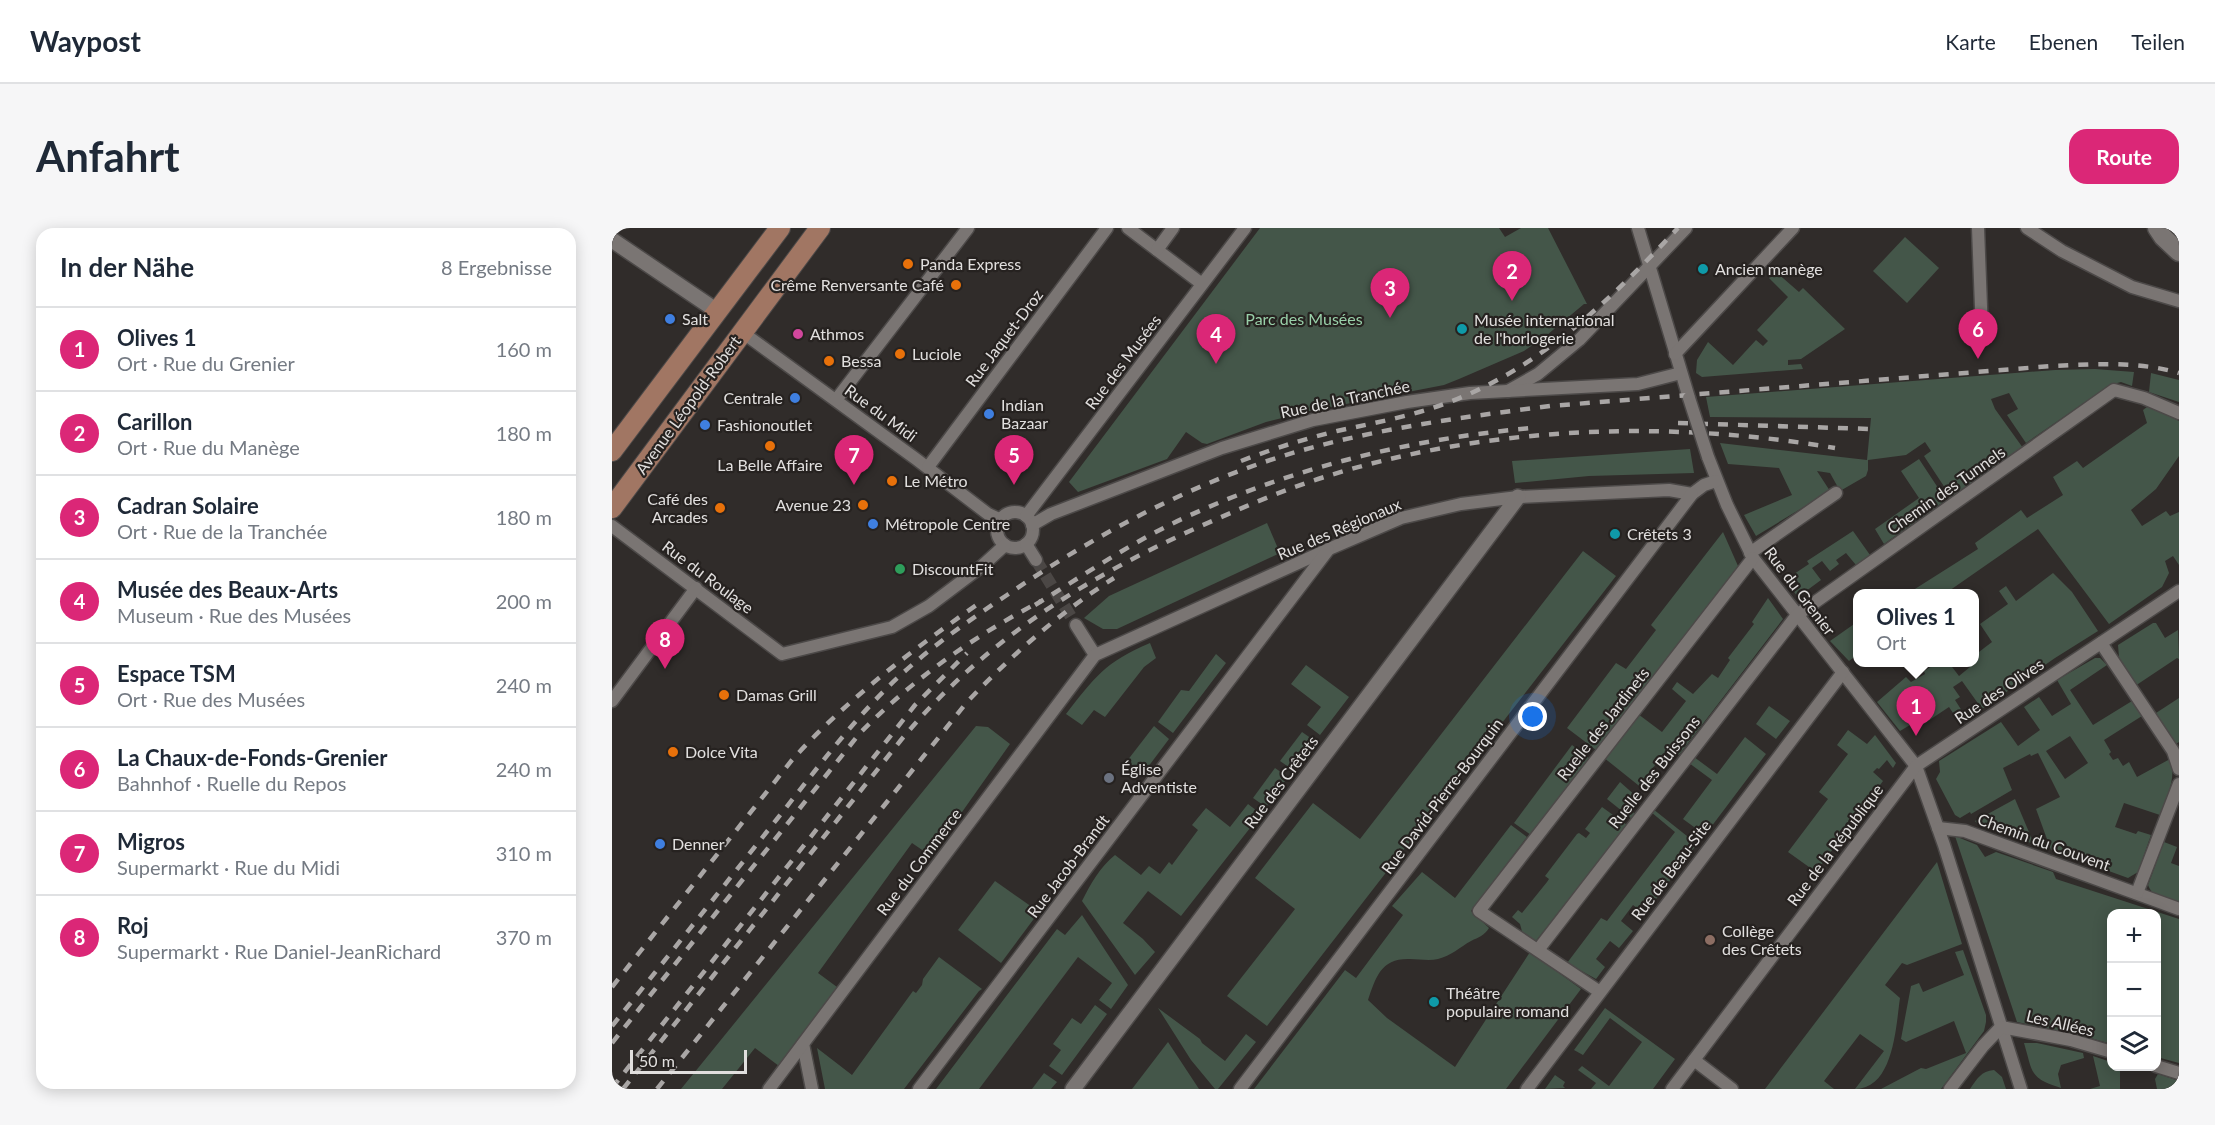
<!DOCTYPE html>
<html lang="de">
<meta charset="utf-8">
<style>
:root{--surface:#fff;--page:#f6f6f7;--text:#1f2937;--muted:#747a83;--line:#e0e1e3;--accent:#db2777}
body{margin:0;font-family:Lato,sans-serif;background:var(--page);color:var(--text)}
.controls{position:absolute;right:18px;bottom:18px;display:grid;overflow:hidden;border-radius:12px;box-shadow:0 3px 15px #0003}
.controls button{width:54px;height:54px;display:grid;place-items:center;padding:0;border:0;border-bottom:2px solid var(--line);background:var(--surface);color:var(--text);font:30px sans-serif}
.scale{position:absolute;left:18px;bottom:15px;width:117px;box-sizing:border-box;padding-left:6px;border:3px solid #e1dfde;border-top:0;font-size:16px;line-height:21px;white-space:nowrap;color:#e1dfde;-webkit-text-stroke:4px #262220;paint-order:stroke}
.you{position:absolute;left:921px;top:489px;width:21px;height:21px;margin:-15px;border:4px solid #fff;border-radius:50%;background:#1a73e8;box-shadow:0 0 0 9px #1a73e833}
.badge{display:grid;place-items:center;width:39px;height:39px;border-radius:50%;background:var(--accent);color:#fff;font-size:20px;font-weight:700}
.pin{position:absolute;translate:-50% -50px;filter:drop-shadow(0 2px 3px #0008)}
.pin::after{content:'';position:absolute;top:32px;width:21px;height:18px;background:inherit;clip-path:polygon(0 0,100% 0,50% 100%)}
.popup{position:absolute;left:1241px;top:361px;width:126px;height:78px;box-sizing:border-box;display:grid;place-content:center;border-radius:12px;background:var(--surface);filter:drop-shadow(0 2px 4px #0005);font-size:20px;white-space:nowrap;color:var(--muted)}
.popup b{font-size:22px;color:var(--text)}
.popup::after{content:'';position:absolute;left:50%;top:100%;margin-left:-12px;border:12px solid transparent;border-top-color:var(--surface)}
.list{margin:0;padding:0;list-style:none}
h2{display:flex;justify-content:space-between;align-items:center;height:78px;margin:0;padding:0 24px;font-size:26px}
h2 small{font-size:20px;font-weight:400;color:var(--muted)}
.list li{display:grid;grid-template-columns:39px 1fr auto;gap:18px;align-items:center;box-sizing:border-box;height:84px;padding:0 24px;border-top:2px solid var(--line)}
.list b{display:block;font-size:22px;white-space:nowrap}
.list p{margin:0;font-size:20px;white-space:nowrap;color:var(--muted)}
.list em{font-size:20px;font-style:normal;color:var(--muted)}
.icon{flex:none;width:33px;height:33px;fill:none;stroke:currentColor;stroke-width:2;stroke-linecap:round;stroke-linejoin:round}
.map{position:relative;flex:none;width:1567px;height:861px;overflow:hidden;border-radius:18px}
header{display:flex;align-items:center;gap:36px;box-sizing:border-box;height:84px;padding:0 30px;background:var(--surface);border-bottom:2px solid var(--line)}
header strong{font-size:28px}
nav{display:flex;gap:33px;margin-inline-start:auto;font-size:21px}
.intro{display:flex;align-items:center;justify-content:space-between;box-sizing:border-box;height:144px;padding:0 36px}
h1{margin:0;font-size:42px}
.button{padding:15px 27px;border-radius:18px;background:var(--accent);color:#fff;font-size:21px;font-weight:700}
main{display:flex;gap:36px;padding:0 36px}
aside{flex:1;background:var(--surface);border-radius:18px;box-shadow:0 3px 15px #0003}
.map>svg:first-child{display:block}
.green{fill:#445649;fill-rule:evenodd}
.lines{fill:none;stroke-linecap:round;stroke-linejoin:round}
.minor-tunnel{stroke:#4b4745;stroke-width:12;stroke-dasharray:12 6;stroke-linecap:butt}
.minor-casing{stroke:#4c4948;stroke-width:15}
.tertiary-casing{stroke:#4c4948;stroke-width:18}
.secondary-casing{stroke:#4c4948;stroke-width:21}
.primary-casing{stroke:#4c4948;stroke-width:22}
.minor{stroke:#7a7573;stroke-width:12}
.tertiary{stroke:#7a7573;stroke-width:15}
.secondary{stroke:#7a7573;stroke-width:18}
.primary{stroke:#a17663;stroke-width:20}
.rail{stroke:#a9a6a5;stroke-width:4.5;stroke-dasharray:10 10;stroke-linecap:butt}
.minor-bridge-casing{stroke:#4c4948;stroke-width:15;stroke-linecap:butt}
.minor-bridge{stroke:#7a7573;stroke-width:12}
.food-dot{fill:#e8710a;stroke:#262220;stroke-width:2}
.culture-dot{fill:#0f9aa8;stroke:#262220;stroke-width:2}
.shop-dot{fill:#3f7fe0;stroke:#262220;stroke-width:2}
.hotel-dot{fill:#d1479c;stroke:#262220;stroke-width:2}
.leisure-dot{fill:#2e9e5b;stroke:#262220;stroke-width:2}
.worship-dot{fill:#6b7280;stroke:#262220;stroke-width:2}
.education-dot{fill:#8d6e63;stroke:#262220;stroke-width:2}
.labels{text-anchor:middle;stroke-width:4.5;stroke-linejoin:round;paint-order:stroke}
.poi-label{font-size:16px;fill:#e1dfde;stroke:#262220;text-anchor:start}
.park-label{font-size:16px;fill:#99d0a9;stroke:#262220}
.street-label{font-size:16px;fill:#e1dfde;stroke:#262220}
</style>
<header>
<strong>Waypost</strong>
<nav><a>Karte</a><a>Ebenen</a><a>Teilen</a></nav>
</header>
<div class="intro"><h1>Anfahrt</h1><a class="button">Route</a></div>
<main>
<aside>
<h2>In der Nähe<small>8 Ergebnisse</small></h2>
<ul class="list">
<li><span class="badge">1</span><div><b>Olives 1</b><p>Ort · Rue du Grenier</p></div><em>160 m</em></li>
<li><span class="badge">2</span><div><b>Carillon</b><p>Ort · Rue du Manège</p></div><em>180 m</em></li>
<li><span class="badge">3</span><div><b>Cadran Solaire</b><p>Ort · Rue de la Tranchée</p></div><em>180 m</em></li>
<li><span class="badge">4</span><div><b>Musée des Beaux-Arts</b><p>Museum · Rue des Musées</p></div><em>200 m</em></li>
<li><span class="badge">5</span><div><b>Espace TSM</b><p>Ort · Rue des Musées</p></div><em>240 m</em></li>
<li><span class="badge">6</span><div><b>La Chaux-de-Fonds-Grenier</b><p>Bahnhof · Ruelle du Repos</p></div><em>240 m</em></li>
<li><span class="badge">7</span><div><b>Migros</b><p>Supermarkt · Rue du Midi</p></div><em>310 m</em></li>
<li><span class="badge">8</span><div><b>Roj</b><p>Supermarkt · Rue Daniel-JeanRichard</p></div><em>370 m</em></li>
</ul>
</aside>
<div class="map">
<svg width="1567" height="861" viewBox="0 0 1567 861">
<rect width="100%" height="100%" fill="#302c2a"/>
<!-- green -->
<g class="green">
<path d="M648 0H887L893 9 909 0H936L975 76H972L935 107 912 123 847 151 832 157 698 183 654 194 595 216 590 215 574 204 555 231 466 264 457 254Z"/>
<path d="M1293 9 1327 40 1295 75 1261 43Z"/>
<path d="M1163 43 1187 64 1191 60 1233 101 1189 131 1176 132V137L1189 136 1191 141 1090 149 1084 145 1085 132 1096 114 1121 137 1144 112 1151 118 1156 113 1145 102 1176 69 1157 50Z"/>
<path d="M1483 141 1522 144 1520 158 1509 154 1498 157 1414 215 1395 187 1406 181 1397 165 1379 171 1383 181 1411 220 1337 270 1334 265 1335 263 1312 228 1319 223 1313 214 1294 227 1256 232V242L1254 248 1228 263 1218 245 1205 243 1218 263 1144 308 1132 287 1180 267 1167 240 1116 236 1108 215 1255 232 1259 190 1098 189 1094 169 1443 142Z"/>
<path d="M1539 145 1567 152V174L1537 164Z"/>
<path d="M1535 179 1547 183 1567 193V228L1544 261 1519 282 1530 298 1554 283 1558 288 1567 284V337L1561 328 1553 333 1557 345 1550 359 1497 396 1426 301 1334 365 1295 366 1366 321 1363 315 1409 282 1415 290 1451 267 1441 249 1465 233 1471 240 1532 197 1535 195 1531 182Z"/>
<path d="M1078 221 1082 245 977 248 903 255 900 233Z"/>
<path d="M1307 231 1334 272 1272 316 1263 301 1307 270 1289 243Z"/>
<path d="M655 295 668 325 505 401H491L472 390 497 368Z"/>
<path d="M1241 303 1258 327 1244 337 1234 325 1224 332 1227 336 1218 343 1210 333 1200 340 1209 352 1186 369 1173 352 1197 336 1195 333Z"/>
<path d="M1111 304 1126 338 984 522 955 500 1004 435 1014 441 1044 402 1039 397Z"/>
<path d="M971 323 1004 348 655 798 615 768 683 681 643 650 701 575 748 611Z"/>
<path d="M1441 345 1460 364 1486 403 1443 430 1370 481 1350 453 1341 459 1348 469 1343 472 1352 486 1345 491 1337 479 1307 499 1303 494 1288 503 1265 474 1294 449 1299 454 1313 446 1312 443 1325 435H1337L1347 448 1358 439 1355 435 1362 434 1363 427 1380 414 1368 396 1396 376 1387 363 1394 358 1404 373Z"/>
<path d="M1156 370 1171 391 1067 527 1057 520 1031 552V561L991 529 1026 486 1050 504 1074 473 1060 461 1065 454 1081 466 1100 446 1106 450 1118 432 1116 430 1142 396 1140 394Z"/>
<path d="M1245 394V427L1237 433 1218 413Z"/>
<path d="M1541 395H1544L1553 410 1566 402 1567 431 1565 430 1523 458 1507 429 1506 417Z"/>
<path d="M538 415 544 430 532 439 493 489 482 482 470 497 454 486C483 449 493 434 538 415Z"/>
<path d="M604 426 614 435 561 505 546 494 569 462 577 463Z"/>
<path d="M1483 430H1488L1495 437 1458 462 1481 497 1520 473 1530 488 1492 512 1499 524 1497 526 1501 532 1506 530 1511 538 1517 534 1525 549 1558 531C1565 550 1555 568 1548 587L1512 575 1503 599 1524 606 1526 603 1539 607 1526 644 1516 650 1439 622 1424 581 1448 569 1426 525 1419 528 1418 526 1391 540 1400 562 1359 586 1358 584 1348 590 1343 587 1324 551 1328 544 1327 533 1389 494 1406 518 1428 502 1412 479 1427 469 1440 488 1459 476 1445 452ZM1458 508 1476 535 1453 551 1434 523Z"/>
<path d="M694 437 737 469 708 507 695 497 709 479 679 456Z"/>
<path d="M1567 470V514L1564 516 1544 485Z"/>
<path d="M1157 478 1178 493 1164 511 1144 496Z"/>
<path d="M364 498 376 499 398 516 319 628 300 615 206 745 225 759 167 838 143 820 110 861H69Z"/>
<path d="M542 498 557 511 530 547 515 533Z"/>
<path d="M1236 502 1255 516 1263 507 1284 535 1281 540 1275 532 1267 541 1265 540 1261 544 1271 553 1204 644 1176 624 1216 571 1207 564 1236 526 1225 517Z"/>
<path d="M690 504 703 513 681 542 668 533Z"/>
<path d="M1133 509 1154 526 1093 607 1071 591 1100 552 1077 535 1082 529 1105 546Z"/>
<path d="M960 517 977 530 919 607 902 595Z"/>
<path d="M663 540 676 549 654 579 641 570Z"/>
<path d="M1008 554 1025 569 1016 580 1023 586 1020 591 995 571Z"/>
<path d="M1403 571 1422 616 1366 597 1363 593Z"/>
<path d="M636 576 649 586 569 688 536 663 511 695 531 711 543 724 523 747 470 673C478 657 488 639 503 627L529 647 537 638 548 646 557 634 560 637 586 602 580 597 594 580 618 599Z"/>
<path d="M990 579 1015 597 923 714 911 707 908 696 900 689 906 682 910 685 935 654 937 651 933 648 965 606 967 605 974 610 978 605 973 601Z"/>
<path d="M1041 581 1085 616 1033 686 1021 677 1009 693 1021 703 1007 720 998 713 984 731 993 739 984 751 955 735 989 690 995 693 1063 604 1039 584Z"/>
<path d="M899 597 915 609 859 683 877 700C872 708 867 709 859 713 848 719 839 728 826 731 817 733 807 731 798 731 769 730 764 749 756 772L775 790 843 839 918 724 969 761 894 861H642L733 742 744 750 791 687 780 678 810 644 843 670Z"/>
<path d="M1343 608 1365 617 1373 629 1384 624 1441 644 1444 651 1567 691V835L1545 829 1544 686H1500L1499 816 1468 807 1405 794Z"/>
<path d="M1552 614 1565 619 1559 635 1567 638V676C1554 672 1541 670 1536 657Z"/>
<path d="M1325 634 1350 716 1295 737 1290 735 1273 757 1288 770C1284 797 1282 861 1243 861L1272 823 1248 806 1212 853 1222 861H1153Z"/>
<path d="M383 653 427 684 389 735 346 702Z"/>
<path d="M470 687 516 757 499 781 487 772 500 755 466 729 367 861H324L445 701 453 707Z"/>
<path d="M1351 722 1374 787V794L1372 803 1329 861H1269L1309 840 1314 841 1354 825 1342 793 1294 814 1289 811 1299 758 1307 755 1311 764 1352 747 1343 724Z"/>
<path d="M327 729 370 761 367 763 292 861H213L205 820 240 847 301 763 304 765 310 757 311 751Z"/>
<path d="M483 777 495 786 450 847 437 838 449 822 441 816 460 790 469 796Z"/>
<path d="M546 780 588 811 590 815 613 833 634 806 644 814 606 861H603L579 832Z"/>
<path d="M993 780 1063 831 1041 861H979L984 855 966 842 970 838 997 858 1030 814 998 790 971 827 962 822Z"/>
<path d="M556 814 587 861H520Z"/>
<path d="M1412 815H1425L1471 825 1472 830 1449 837 1446 846 1449 860C1417 850 1421 845 1412 815Z"/>
<path d="M1481 828 1499 834 1500 838 1508 839V861H1478L1488 858Z"/>
<path d="M1382 842 1390 849 1394 861H1358C1365 851 1369 843 1382 842Z"/>
<path d="M432 845 445 854 439 861H420Z"/>
<path d="M1546 846 1567 853V861H1545L1543 851Z"/>
<path d="M943 847 953 854 951 858 953 860 933 861Z"/>
</g>
<g class="lines">
<!-- minor-tunnel -->
<path class="minor-tunnel" d="M424 332 464 397"/>
<defs>
<g id="minor">
<path d="M516 0 590 56"/>
<path d="M1026 0 1077 170"/>
<path d="M1366 0 1370 105"/>
<path d="M1415 0 1450 23 1520 59 1567 73"/>
<path d="M545 22 561 0"/>
<path d="M130 104 304 231 376 286 389 292"/>
<path d="M1063 126 1181 0"/>
<path d="M896 163 926 146 967 112 1074 0"/>
<path d="M224 172 356 0"/>
<path d="M1096 229 1115 277 1141 330 1304 538 1332 617 1409 861"/>
<path d="M316 239 495 0"/>
<circle cx="403" cy="302" r="18"/>
<path d="M414 288 633 0"/>
<path d="M420 297 439 286 610 220 701 192 795 174 858 165 1026 156 1069 145"/>
<path d="M0 298 170 426 280 399 317 378 370 338 393 317"/>
<path d="M414 316 424 332"/>
<path d="M1138 325 1224 265"/>
<path d="M464 397 483 427"/>
<path d="M1489 415 1561 523 1567 541"/>
<path d="M0 473 84 360"/>
<path d="M1326 600 1353 603 1567 681"/>
<path d="M1525 665 1567 556"/>
<path d="M926 722 1185 387 1502 162 1532 170 1567 185"/>
<path d="M988 764 867 683 1141 330"/>
<path d="M191 816 200 861"/>
<path d="M1082 832 1120 861"/>
<path d="M1544 838 1567 845"/>
<path d="M157 861 483 427 717 321 789 290 849 276 906 269 1057 262 1080 266 1092 257 1104 253"/>
<path d="M307 861 716 322"/>
<path d="M628 861 1080 266"/>
<path d="M915 861 1231 444"/>
<path d="M1060 861 1304 538 1567 363"/>
<path d="M1338 861 1371 818 1389 799 1459 812 1500 824"/>
</g>
<g id="tertiary">
<path d="M0 12 105 83"/>
<path d="M461 861 906 269"/>
</g>
<path id="secondary" d="M1545 0 1551 9 1567 24"/>
<g id="primary">
<path d="M0 223 168 0"/>
<path d="M0 280 208 0"/>
</g>
</defs>
<!-- minor casing -->
<use href="#minor" class="minor-casing"/>
<!-- tertiary casing -->
<use href="#tertiary" class="tertiary-casing"/>
<!-- secondary casing -->
<use href="#secondary" class="secondary-casing"/>
<!-- primary casing -->
<use href="#primary" class="primary-casing"/>
<!-- minor -->
<use href="#minor" class="minor"/>
<!-- tertiary -->
<use href="#tertiary" class="tertiary"/>
<!-- secondary -->
<use href="#secondary" class="secondary"/>
<!-- primary -->
<use href="#primary" class="primary"/>
<!-- rail -->
<g class="rail">
<path d="M1066 195 1258 201"/>
<path d="M629 233C660 221 692 211 725 203 762 195 800 188 835 175 929 140 999 71 1066 0"/>
<path d="M423 377C472 347 520 314 572 290 682 239 799 211 919 200"/>
<path d="M0 759 180 532C234 472 300 422 366 376"/>
<path d="M0 798C55 730 110 660 165 591 200 547 234 501 274 461 310 425 353 395 395 367 483 307 581 254 684 224 767 200 852 189 938 178L1440 138C1482 136 1526 133 1567 145"/>
<path d="M0 815 248 505C301 451 362 408 429 373"/>
<path d="M0 860 303 477 355 425"/>
<path d="M11 861 289 512C370 415 468 353 582 301 623 283 663 265 706 251 871 198 1052 191 1223 220"/>
<path d="M45 861 355 474C400 427 447 385 502 350"/>
</g>
<defs>
<path id="minor-bridge" d="M1077 170 1096 229"/>
</defs>
<!-- minor-bridge casing -->
<use href="#minor-bridge" class="minor-bridge-casing"/>
<!-- minor-bridge -->
<use href="#minor-bridge" class="minor-bridge"/>
</g>
<!-- markers -->
<g class="food-dot">
<circle cx="296" cy="36" r="6"/>
<circle cx="344" cy="57" r="6"/>
<circle cx="288" cy="126" r="6"/>
<circle cx="217" cy="133" r="6"/>
<circle cx="158" cy="218" r="6"/>
<circle cx="280" cy="253" r="6"/>
<circle cx="251" cy="277" r="6"/>
<circle cx="108" cy="280" r="6"/>
<circle cx="112" cy="467" r="6"/>
<circle cx="61" cy="524" r="6"/>
</g>
<g class="culture-dot">
<circle cx="1091" cy="41" r="6"/>
<circle cx="850" cy="101" r="6"/>
<circle cx="1003" cy="306" r="6"/>
<circle cx="822" cy="774" r="6"/>
</g>
<g class="shop-dot">
<circle cx="58" cy="91" r="6"/>
<circle cx="183" cy="170" r="6"/>
<circle cx="377" cy="186" r="6"/>
<circle cx="93" cy="197" r="6"/>
<circle cx="261" cy="296" r="6"/>
<circle cx="48" cy="616" r="6"/>
</g>
<circle class="hotel-dot" cx="186" cy="106" r="6"/>
<circle class="leisure-dot" cx="288" cy="341" r="6"/>
<circle class="worship-dot" cx="497" cy="550" r="6"/>
<circle class="education-dot" cx="1098" cy="712" r="6"/>
<g class="labels">
<!-- poi labels -->
<g class="poi-label">
<text x="308" y="42">Panda Express</text>
<text x="1103" y="47">Ancien manège</text>
<text x="332" y="63" text-anchor="end">Crême Renversante Café</text>
<text x="70" y="97">Salt</text>
<text x="862" y="98">Musée international<tspan x="862" dy="18">de l'horlogerie</tspan></text>
<text x="198" y="112">Athmos</text>
<text x="300" y="132">Luciole</text>
<text x="229" y="139">Bessa</text>
<text x="171" y="176" text-anchor="end">Centrale</text>
<text x="389" y="183">Indian<tspan x="389" dy="18">Bazaar</tspan></text>
<text x="105" y="203">Fashionoutlet</text>
<text x="158" y="243" text-anchor="middle">La Belle Affaire</text>
<text x="292" y="259">Le Métro</text>
<text x="96" y="277" text-anchor="end">Café des<tspan x="96" dy="18">Arcades</tspan></text>
<text x="239" y="283" text-anchor="end">Avenue 23</text>
<text x="273" y="302">Métropole Centre</text>
<text x="1015" y="312">Crêtets 3</text>
<text x="300" y="347">DiscountFit</text>
<text x="124" y="473">Damas Grill</text>
<text x="73" y="530">Dolce Vita</text>
<text x="509" y="547">Église<tspan x="509" dy="18">Adventiste</tspan></text>
<text x="60" y="622">Denner</text>
<text x="1110" y="709">Collège<tspan x="1110" dy="18">des Crêtets</tspan></text>
<text x="834" y="771">Théâtre<tspan x="834" dy="18">populaire romand</tspan></text>
</g>
<!-- park labels -->
<g class="park-label">
<text x="692" y="97">Parc des Musées</text>
</g>
<!-- street labels -->
<g class="street-label">
<text transform="translate(392 110) rotate(-53)" y="6">Rue Jaquet-Droz</text>
<text transform="translate(511 134) rotate(-53)" y="6">Rue des Musées</text>
<text transform="translate(733 171) rotate(-12)" y="6">Rue de la Tranchée</text>
<text transform="translate(76 177) rotate(-54)" y="6">Avenue Léopold-Robert</text>
<text transform="translate(269 185) rotate(36)" y="6">Rue du Midi</text>
<text transform="translate(1334 262) rotate(-35)" y="6">Chemin des Tunnels</text>
<text transform="translate(727 301) rotate(-23)" y="6">Rue des Régionaux</text>
<text transform="translate(96 349) rotate(37)" y="6">Rue du Roulage</text>
<text transform="translate(1188 363) rotate(53)" y="6">Rue du Grenier</text>
<text transform="translate(1387 463) rotate(-34)" y="6">Rue des Olives</text>
<text transform="translate(991 496) rotate(-52)" y="6">Ruelle des Jardinets</text>
<text transform="translate(1042 544) rotate(-52)" y="6">Ruelle des Buissons</text>
<text transform="translate(669 554) rotate(-53)" y="6">Rue des Crêtets</text>
<text transform="translate(830 568) rotate(-53)" y="6">Rue David-Pierre-Bourquin</text>
<text transform="translate(1432 614) rotate(20)" y="6">Chemin du Couvent</text>
<text transform="translate(1223 617) rotate(-53)" y="6">Rue de la République</text>
<text transform="translate(307 634) rotate(-53)" y="6">Rue du Commerce</text>
<text transform="translate(456 638) rotate(-53)" y="6">Rue Jacob-Brandt</text>
<text transform="translate(1059 642) rotate(-53)" y="6">Rue de Beau-Site</text>
<text transform="translate(1448 795) rotate(13)" y="6">Les Allées</text>
</g>
</g>
</svg>
<div class="controls">
<button>+</button>
<button>−</button>
<button><svg class="icon" aria-label="layers" viewBox="0 0 24 24"><path d="M12 4l9 5-9 5-9-5zM3 14l9 5 9-5"/></svg></button>
</div>
<div class="scale">50 m</div>
<div class="you"></div>
<div class="pin badge" style="left:1304px;top:508px">1</div>
<div class="popup"><b>Olives 1</b>Ort</div>
<div class="pin badge" style="left:900px;top:73px">2</div>
<div class="pin badge" style="left:778px;top:90px">3</div>
<div class="pin badge" style="left:604px;top:136px">4</div>
<div class="pin badge" style="left:402px;top:257px">5</div>
<div class="pin badge" style="left:1366px;top:131px">6</div>
<div class="pin badge" style="left:242px;top:257px">7</div>
<div class="pin badge" style="left:53px;top:441px">8</div>
</div>
</main>
